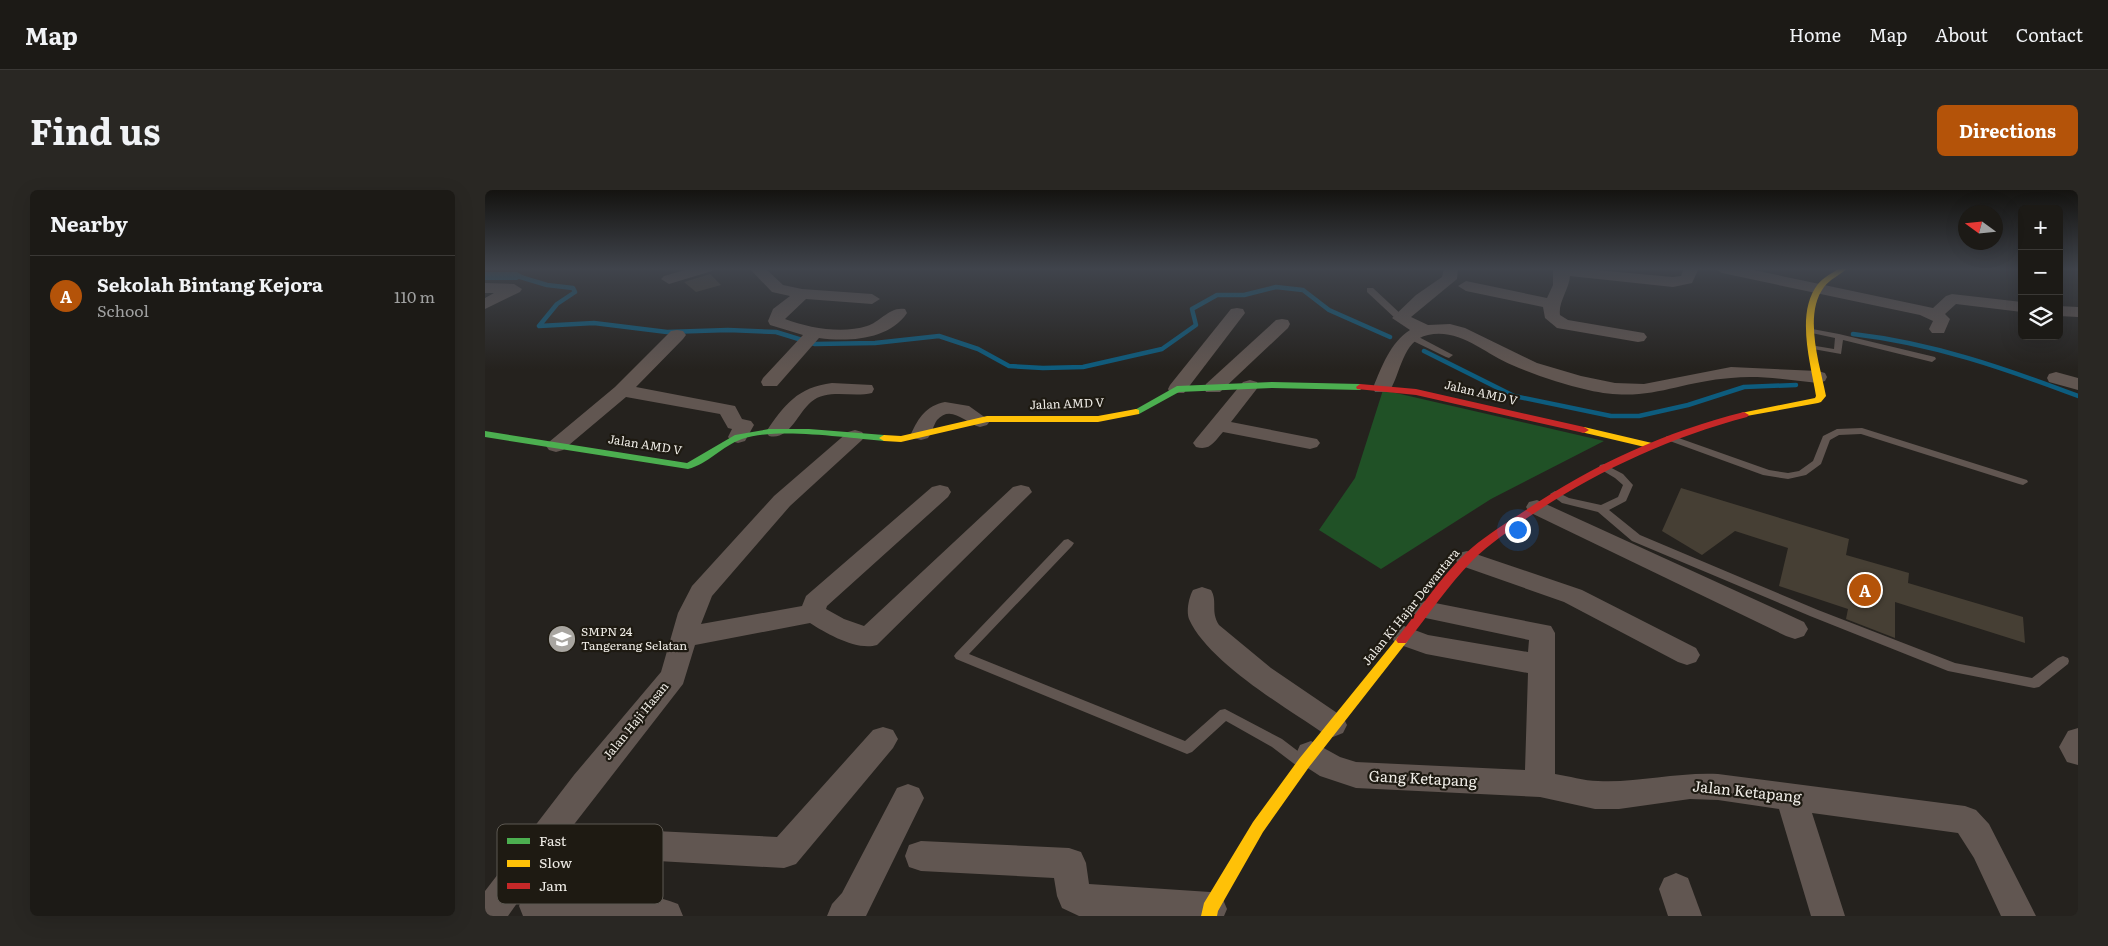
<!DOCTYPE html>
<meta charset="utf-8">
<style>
:root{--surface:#1c1a16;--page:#292723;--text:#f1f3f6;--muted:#a0a1a1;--line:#3a3835;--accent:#b45309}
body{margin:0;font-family:Literata,serif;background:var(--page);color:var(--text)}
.controls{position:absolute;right:15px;top:15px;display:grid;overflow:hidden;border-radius:8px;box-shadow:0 5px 20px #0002}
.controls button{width:45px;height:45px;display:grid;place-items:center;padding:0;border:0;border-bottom:1px solid var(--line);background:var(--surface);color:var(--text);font:25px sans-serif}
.compass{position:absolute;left:1473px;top:15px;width:45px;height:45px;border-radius:50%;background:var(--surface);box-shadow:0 5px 20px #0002;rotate:285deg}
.you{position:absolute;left:1032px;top:339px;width:18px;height:18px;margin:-12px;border:4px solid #fff;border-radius:50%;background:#1a73e8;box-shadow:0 0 0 8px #1a73e833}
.badge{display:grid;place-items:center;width:32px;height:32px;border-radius:50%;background:var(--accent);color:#fff;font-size:16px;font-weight:700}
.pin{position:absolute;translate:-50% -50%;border:2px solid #fff;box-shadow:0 1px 5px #0006}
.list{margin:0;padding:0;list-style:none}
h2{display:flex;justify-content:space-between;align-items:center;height:65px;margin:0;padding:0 20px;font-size:21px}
h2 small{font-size:16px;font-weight:400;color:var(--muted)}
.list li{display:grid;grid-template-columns:32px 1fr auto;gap:15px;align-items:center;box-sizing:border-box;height:80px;padding:0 20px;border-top:1px solid var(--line)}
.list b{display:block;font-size:19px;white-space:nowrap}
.list p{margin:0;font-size:16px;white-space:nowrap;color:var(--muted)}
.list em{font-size:16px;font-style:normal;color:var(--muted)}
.icon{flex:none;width:28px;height:28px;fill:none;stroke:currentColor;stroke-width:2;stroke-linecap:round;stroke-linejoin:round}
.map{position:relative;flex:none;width:1593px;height:726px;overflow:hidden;border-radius:8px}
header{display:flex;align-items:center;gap:30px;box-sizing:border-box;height:70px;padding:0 25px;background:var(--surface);border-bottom:1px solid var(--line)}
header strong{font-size:24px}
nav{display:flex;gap:28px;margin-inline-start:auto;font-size:18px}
.intro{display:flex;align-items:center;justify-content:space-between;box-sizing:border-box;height:120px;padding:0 30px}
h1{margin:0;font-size:35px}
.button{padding:12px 22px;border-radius:8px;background:var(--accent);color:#fff;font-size:18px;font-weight:700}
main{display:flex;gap:30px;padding:0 30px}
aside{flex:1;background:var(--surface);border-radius:8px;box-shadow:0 5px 20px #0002}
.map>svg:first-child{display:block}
.green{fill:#205126}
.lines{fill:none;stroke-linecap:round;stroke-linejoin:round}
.stream{stroke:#0d5c7e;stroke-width:4.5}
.canal{fill:#0d5c7e;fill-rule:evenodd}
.building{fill:#463f34}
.lane{fill:#615651;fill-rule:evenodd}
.street{fill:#615651;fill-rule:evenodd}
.fast{fill:#4caf50;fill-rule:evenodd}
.slow{fill:#ffc107;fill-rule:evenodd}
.jam{fill:#c62828;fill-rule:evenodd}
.labels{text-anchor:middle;stroke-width:4.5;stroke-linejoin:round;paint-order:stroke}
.street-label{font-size:12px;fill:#efece6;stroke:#1e1a12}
.poi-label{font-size:12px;fill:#efece6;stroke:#1e1a12;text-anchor:start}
.near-street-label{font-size:15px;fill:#efece6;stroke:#1e1a12}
.key{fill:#1e1a12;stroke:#5d5952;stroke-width:1}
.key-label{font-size:14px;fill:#efece6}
</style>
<header>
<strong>Map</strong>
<nav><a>Home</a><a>Map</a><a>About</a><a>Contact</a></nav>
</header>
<div class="intro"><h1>Find us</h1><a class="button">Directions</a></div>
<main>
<aside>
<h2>Nearby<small></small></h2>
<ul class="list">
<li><span class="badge">A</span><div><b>Sekolah Bintang Kejora</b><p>School</p></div><em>110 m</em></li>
</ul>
</aside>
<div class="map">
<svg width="1593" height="726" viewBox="0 0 1593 726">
<rect width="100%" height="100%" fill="#25221e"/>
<!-- green -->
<path class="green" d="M898 200 1119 251 1006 309 896 379 834 340 870 288Z"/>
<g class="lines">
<!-- stream -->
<g class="stream">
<path d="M32 86 62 95 88 98 90 102 72 114 54 136 109 133 182 142 243 140 291 142 330 154 390 153 454 146 493 159 524 176 558 178 598 177 677 159 711 135 707 119 732 105H759L791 97 818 100 844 120 905 147"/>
<path d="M1368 144C1447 153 1519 178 1593 206"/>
<path d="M939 161 1029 206 1126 226H1154L1203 215 1259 197 1311 195"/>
</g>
<!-- canal -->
<path class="canal" d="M0 82H32L39 86 32 90H0Z"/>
</g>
<!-- building -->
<g class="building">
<path d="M225 84 236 95 211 102 199 92Z"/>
<path d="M1196 298 1364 349 1361 365 1424 383 1423 393 1538 427 1540 453 1410 412V448L1361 429 1363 419 1294 396 1303 358 1250 341 1217 365 1177 341Z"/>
</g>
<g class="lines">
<!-- lane -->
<g class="lane">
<path d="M882 98H888L918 126V130H912L882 102Z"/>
<path d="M1322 138 1354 144 1450 167 1451 169 1447 172 1358 150 1356 164 1328 159H1325V155L1349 159 1350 148 1322 142Z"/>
<path d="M924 145H930L968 165 964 168 961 167 924 149Z"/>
<path d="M1377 238 1542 290 1543 292 1538 295 1534 294 1376 244 1354 245 1345 250 1336 274 1321 285 1303 289 1278 285 1182 250 1180 248 1182 246H1188L1284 280 1303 283 1314 281 1328 271 1338 246 1352 239Z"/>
<path d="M1119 274 1138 284 1148 295 1141 311 1124 320 1155 345 1333 420 1470 473 1547 488 1573 468 1578 466 1583 468 1584 471 1583 474 1554 497 1549 498 1463 481 1325 426 1147 351 1113 322 1077 313 1065 304 1070 301 1084 308 1116 315 1133 307 1138 295 1130 288 1115 279 1114 277 1115 275Z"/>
<path d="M583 349 589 353 587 356 484 464 700 551 735 520 740 519 797 549 822 568 824 572 822 576 817 578 812 576 787 557 741 531 707 562 702 564 471 469 469 466 471 463 579 350Z"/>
</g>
<!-- street -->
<g class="street">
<path d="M207 78H230L227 81 184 94 176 89 179 86Z"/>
<path d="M264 78H280L298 95 317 99 387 104 395 109 387 114 321 109 300 129C324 138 357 144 382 136 395 132 405 116 420 119L422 123C404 150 363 152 334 148L292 196H278L276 192 278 188 318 145 285 135 283 131 288 119 305 106 287 102Z"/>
<path d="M959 78H973L972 89 926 127 943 135 965 134 980 138 1052 173 1096 186 1130 193 1159 194 1246 177 1333 181 1340 183 1342 187 1340 191 1333 193C1304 190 1275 185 1246 188 1190 192 1163 214 1103 200 1077 194 1052 186 1027 175 1000 164 975 138 943 145 917 150 916 184 904 202H890L888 198C897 176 905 153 925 140L907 128 931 105 957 87Z"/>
<path d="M1068 78H1089L1188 87 1196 86 1199 78H1214L1207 93 1188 97 1085 86C1084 100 1073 112 1075 125L1083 130 1159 143 1162 147 1159 151 1153 152 1072 138 1060 128 1058 117 981 101 973 96 981 91 1062 108 1068 95Z"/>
<path d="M1229 78H1259L1448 118 1461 106 1467 104 1537 112V122L1471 114 1460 124 1465 129 1459 143H1447L1444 139 1448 131 1435 125 1237 83Z"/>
<path d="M0 93 29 94 37 99 35 102 0 119V108L9 103H0Z"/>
<path d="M1574 116 1593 117V127L1574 126Z"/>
<path d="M752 118 758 119 760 123 699 203H685L683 199 685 195 746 119Z"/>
<path d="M797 129 803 130 805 134 803 138 735 202H721L719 198 721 194 791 130Z"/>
<path d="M192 140 198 141 201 145 198 149 151 197 250 216 257 229 266 231 269 235 260 251 253 253 246 251 243 247 247 239 243 238 235 224 141 207 78 260 71 262 64 260 61 256 64 252 130 197 186 141Z"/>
<path d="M1571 182 1593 188V200L1564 192 1562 188 1564 184Z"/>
<path d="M765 190 772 192 774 196 746 232 832 249 835 253 832 257 825 259 738 242C729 252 725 261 711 257L708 253 711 249 758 192Z"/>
<path d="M347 193 387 195 389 199 387 203C367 208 343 198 326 212 312 224 304 251 284 246L281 242C299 215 313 197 347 193Z"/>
<path d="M460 212 484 216 505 231 502 235 495 237C480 233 466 214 452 230 448 236 447 243 443 248L436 250 429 248 426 244C434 227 441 216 460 212Z"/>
<path d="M370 240 377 242 380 246 377 250 305 316 227 406 216 434 317 416 321 406 447 297 455 295 463 297 466 302 463 307 342 416 341 419 359 429 379 436 528 297 536 295 544 297 547 302 392 455C372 461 342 444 325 433L210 455 198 494 87 637 292 647 388 540 398 537 408 540 413 549 408 558 311 674 299 678 66 665 23 726H0V701L89 585 176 482 193 423 207 396 289 306 363 242Z"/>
<path d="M1052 310 1319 432 1323 439 1319 446 1310 449 1301 446 1044 322 1041 317 1044 312Z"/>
<path d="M982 361 1097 400 1211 458 1215 465 1211 472 1202 475 1193 472 1079 412 974 375 970 369 974 363Z"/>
<path d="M717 397 726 400C733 412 725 421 734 435L786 478 858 527 862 535 858 543 848 547 838 543C800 517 723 472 704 429 701 421 704 407 708 400Z"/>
<path d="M940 411 1066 436 1070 443V584C1084 586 1099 591 1113 591 1153 593 1192 582 1233 584L1480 616 1491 620 1504 634 1551 726H1516L1489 668 1473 643 1327 623 1360 726H1326L1294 619 1233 610 1205 609 1134 619H1110L1055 607 871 598 835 586 815 573 811 564 815 555 826 551 855 567 871 572 1040 580 1043 483 941 464 910 453 906 446 910 439 919 436 943 445 1043 462 1044 450 931 426 927 420 931 414Z"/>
<path d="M1593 538V575L1582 572 1574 557 1583 541Z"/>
<path d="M423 594 434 598 439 608 381 726H342L347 714 357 703 412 598Z"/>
<path d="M436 651 584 658 596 662 601 673 604 694 725 702 737 707 742 719 739 726H594L577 718 572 706 569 688 436 681 424 677 420 666 424 655Z"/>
<path d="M1191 683 1203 688 1217 726H1183L1174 699 1179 688Z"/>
<path d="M51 699C97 701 150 697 193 714L198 726H38L34 716 39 704Z"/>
</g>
<!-- fast -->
<g class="fast">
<path d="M787 192 875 194 879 197 875 200 787 198 694 202 654 224H648L646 222 692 196Z"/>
<path d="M284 239H324L399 245 404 248 399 251C361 248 292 237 257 249 237 256 223 274 203 279L0 247V241L202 273 250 245Z"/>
</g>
<!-- slow -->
<g class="slow">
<path d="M1355 78H1363C1355 85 1345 89 1339 97 1318 125 1335 175 1341 206L1336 212 1333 213 1256 227V223L1330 208 1331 206C1326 174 1310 123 1333 94 1339 87 1347 83 1355 78Z"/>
<path d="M651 219 654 220V224L613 232H502L416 252 399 251 394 248 399 245 416 246 502 226H613Z"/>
<path d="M1099 237 1167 253 1169 255 1164 258 1096 242 1094 240Z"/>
<path d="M917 445 921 447 923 450 921 453 824 577 778 642 733 721 732 726H716L719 713 768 632 814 569 913 447Z"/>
</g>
<!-- jam -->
<g class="jam">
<path d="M875 194 931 199 1099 237 1104 240 1099 243 931 205 872 199 871 197Z"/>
<path d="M1259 222 1264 225 1262 227C1183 248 1110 282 1042 328 1024 341 1004 354 988 370 963 395 943 426 921 453H913L911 450 913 447C935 419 954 389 980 364 996 349 1016 336 1035 324 1104 277 1178 242 1259 222Z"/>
</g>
</g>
<!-- sky -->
<linearGradient id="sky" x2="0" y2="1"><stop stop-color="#141310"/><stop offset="0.44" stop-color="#40444c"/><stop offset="1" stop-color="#40444c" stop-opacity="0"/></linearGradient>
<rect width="1593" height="179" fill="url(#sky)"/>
<!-- icons -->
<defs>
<symbol id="school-disc" viewBox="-11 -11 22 22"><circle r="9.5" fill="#a8a5a0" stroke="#1e1a12"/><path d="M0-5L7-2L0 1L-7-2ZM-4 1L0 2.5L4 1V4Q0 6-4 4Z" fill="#fff"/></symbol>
</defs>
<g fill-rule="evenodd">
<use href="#school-disc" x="61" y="433" width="32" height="32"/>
</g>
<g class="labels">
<!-- street labels -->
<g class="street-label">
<text transform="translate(996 203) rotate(13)" y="4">Jalan AMD V</text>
<text transform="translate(582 214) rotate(-2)" y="4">Jalan AMD V</text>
<text transform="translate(160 255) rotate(9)" y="4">Jalan AMD V</text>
<text transform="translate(926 417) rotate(-51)" y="4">Jalan Ki Hajar Dewantara</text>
<text transform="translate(151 531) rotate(-51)" y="4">Jalan Haji Hasan</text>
</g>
<!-- poi labels -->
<g class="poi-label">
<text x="96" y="446">SMPN 24<tspan x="96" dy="14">Tangerang Selatan</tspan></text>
</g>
<!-- near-street labels -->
<g class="near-street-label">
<text transform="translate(938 589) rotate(3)" y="5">Gang Ketapang</text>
<text transform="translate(1262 602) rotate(6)" y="5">Jalan Ketapang</text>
</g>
</g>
<!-- legend -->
<rect x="12" y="634" width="166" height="80" rx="8" class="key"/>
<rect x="22" y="648" width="23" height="6" fill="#4caf50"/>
<rect x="22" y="670" width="23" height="7" fill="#ffc107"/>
<rect x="22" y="693" width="23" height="6" fill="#c62828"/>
<g class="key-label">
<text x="54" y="656">Fast</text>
<text x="54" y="678">Slow</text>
<text x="54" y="701">Jam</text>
</g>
</svg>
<div class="controls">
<button>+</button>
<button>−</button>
<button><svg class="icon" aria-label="layers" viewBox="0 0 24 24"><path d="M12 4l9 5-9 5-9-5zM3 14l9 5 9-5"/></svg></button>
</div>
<svg class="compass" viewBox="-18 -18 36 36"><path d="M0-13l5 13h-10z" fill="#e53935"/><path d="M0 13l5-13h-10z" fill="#a0a1a1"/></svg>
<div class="you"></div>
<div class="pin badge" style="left:1380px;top:400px">A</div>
</div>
</main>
